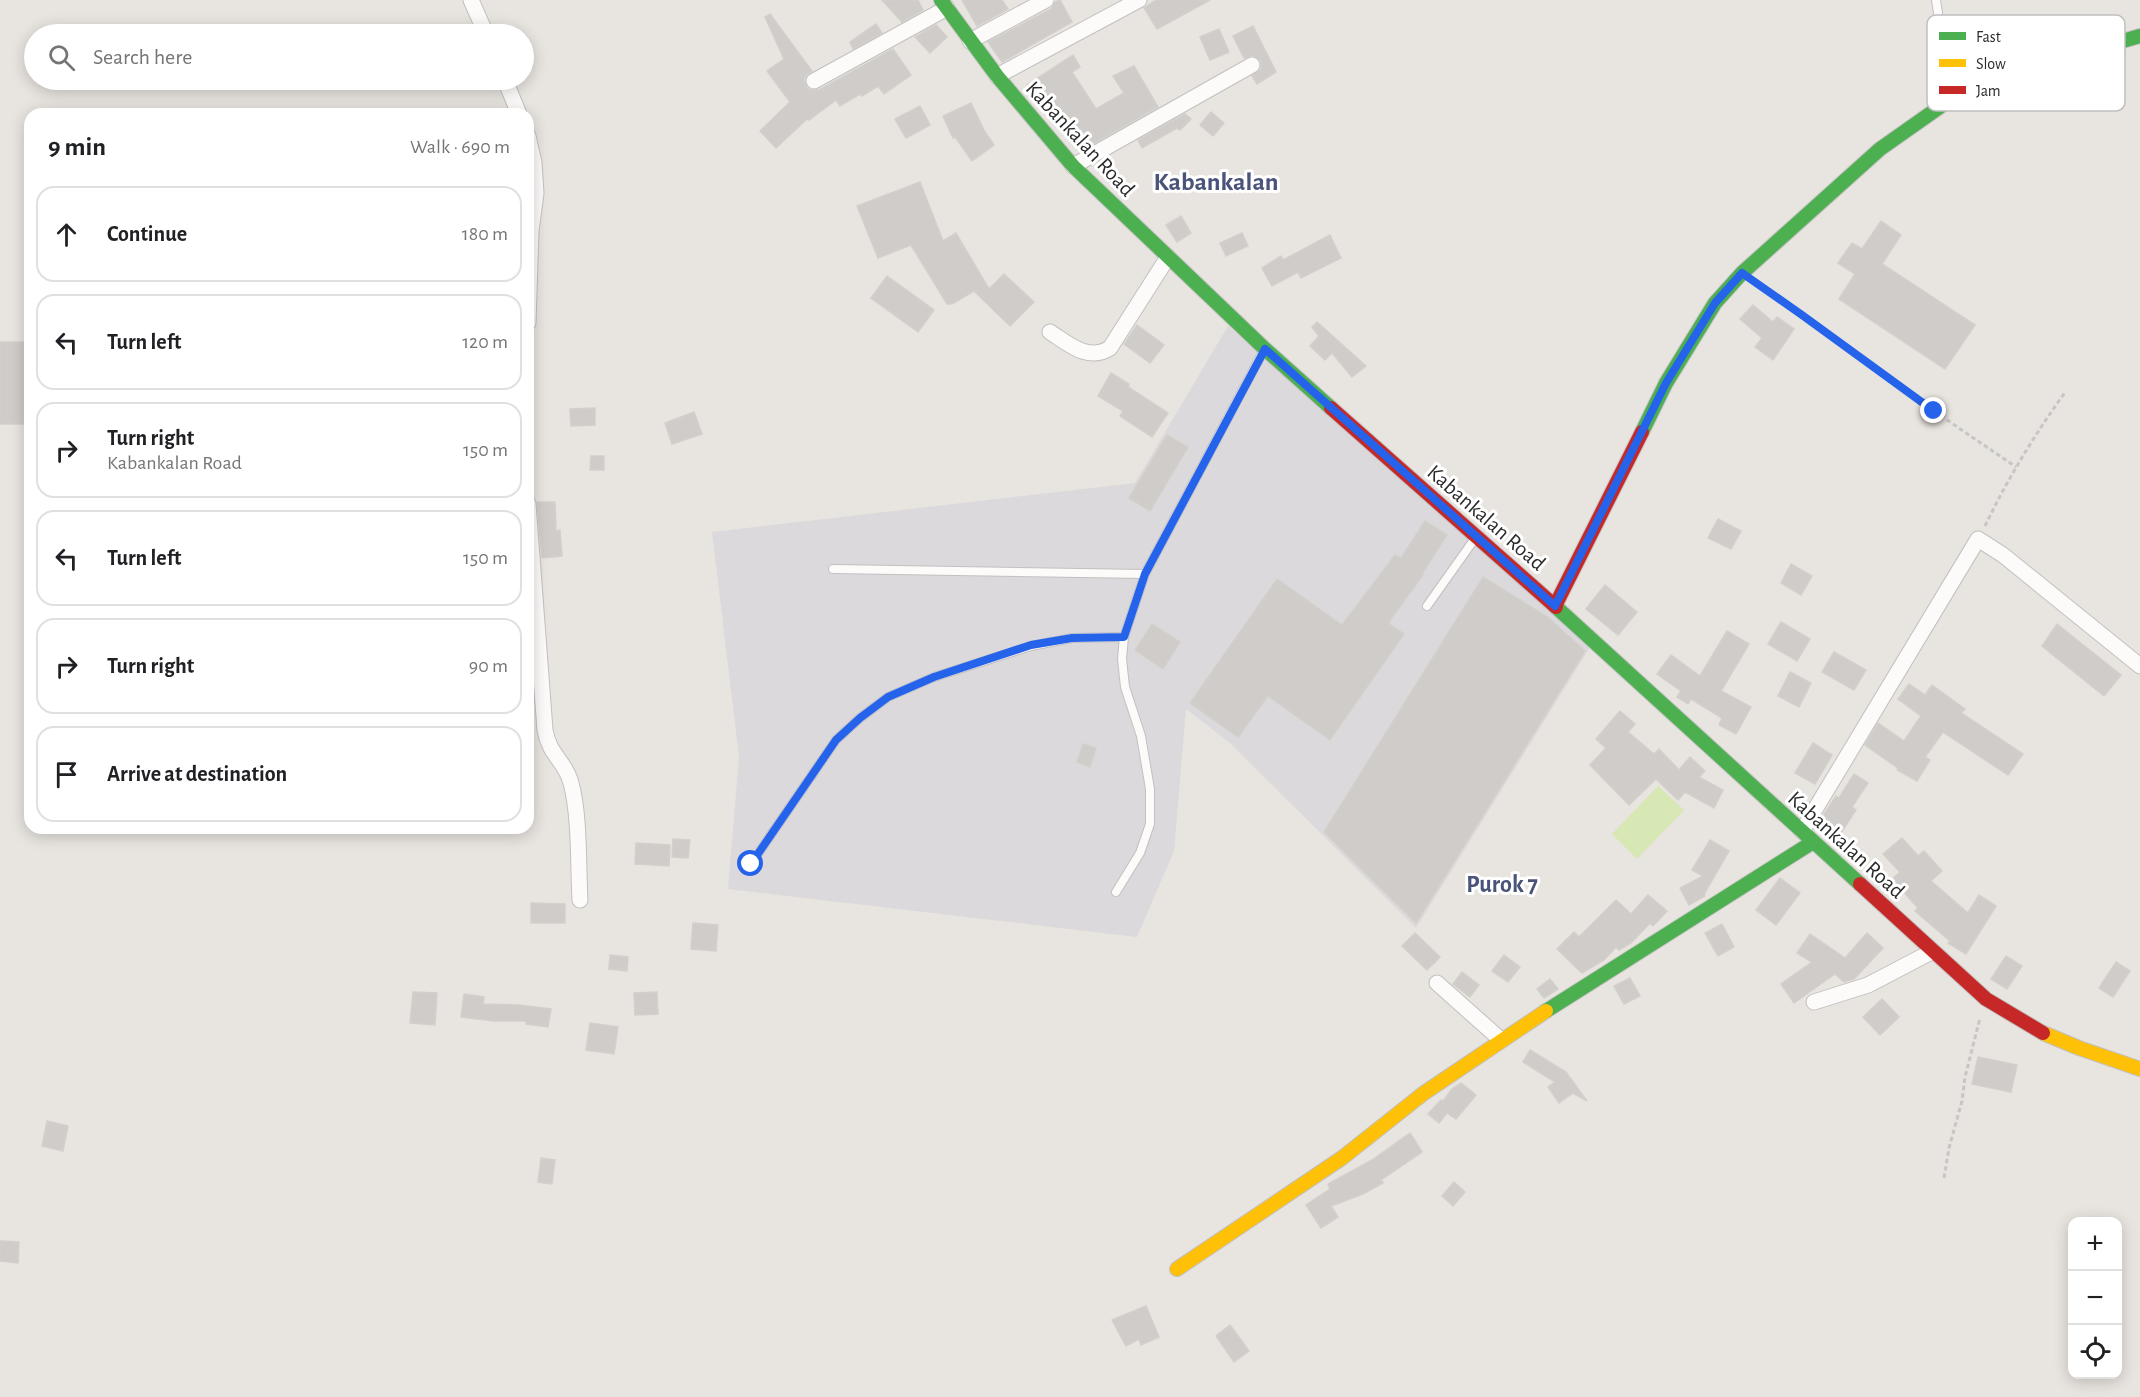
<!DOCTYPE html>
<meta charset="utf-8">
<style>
:root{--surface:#fff;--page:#f2f2f2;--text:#202124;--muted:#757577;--line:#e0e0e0}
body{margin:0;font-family:"Alegreya Sans",sans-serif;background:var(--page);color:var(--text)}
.controls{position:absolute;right:18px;bottom:18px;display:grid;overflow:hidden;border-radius:12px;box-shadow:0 3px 15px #0003}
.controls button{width:54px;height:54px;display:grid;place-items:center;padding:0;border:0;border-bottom:2px solid var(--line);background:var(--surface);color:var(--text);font:30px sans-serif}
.stop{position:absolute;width:18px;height:18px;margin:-14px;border:4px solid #2563eb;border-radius:50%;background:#fff}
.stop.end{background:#2563eb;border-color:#fff;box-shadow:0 2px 6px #0008}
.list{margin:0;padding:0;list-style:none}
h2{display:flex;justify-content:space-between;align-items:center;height:78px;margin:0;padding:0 24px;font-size:26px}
h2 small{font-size:20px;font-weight:400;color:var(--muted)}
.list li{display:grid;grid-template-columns:39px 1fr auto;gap:18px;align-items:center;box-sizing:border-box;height:96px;margin:0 12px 12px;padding:0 12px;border:2px solid var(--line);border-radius:18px}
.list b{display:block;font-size:22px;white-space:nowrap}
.list p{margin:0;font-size:20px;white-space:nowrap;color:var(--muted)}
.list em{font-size:20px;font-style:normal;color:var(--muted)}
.icon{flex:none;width:33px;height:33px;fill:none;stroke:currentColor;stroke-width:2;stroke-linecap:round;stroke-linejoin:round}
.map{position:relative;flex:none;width:2140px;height:1397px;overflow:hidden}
.search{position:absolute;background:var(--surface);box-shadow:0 3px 15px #0003;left:24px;top:24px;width:510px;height:66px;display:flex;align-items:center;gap:15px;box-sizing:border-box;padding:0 21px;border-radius:33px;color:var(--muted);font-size:22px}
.panel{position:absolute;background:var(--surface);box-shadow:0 3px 15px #0003;left:24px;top:108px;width:510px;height:726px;border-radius:18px}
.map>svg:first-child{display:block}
.industrial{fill:#dbd9db}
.pitch{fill:#d7e8b5}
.building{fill:#cfccc9;stroke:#d3d0cb;stroke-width:1.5}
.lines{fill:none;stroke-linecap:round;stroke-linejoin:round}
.lane-casing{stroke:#c2c0c1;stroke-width:10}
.street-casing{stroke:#c2c0c1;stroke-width:17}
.fast-casing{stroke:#c2c0c1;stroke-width:16}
.slow-casing{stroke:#c2c0c1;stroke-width:16}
.jam-casing{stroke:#c2c0c1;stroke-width:16}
.path{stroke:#c6c6c5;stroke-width:3;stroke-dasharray:4.5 3;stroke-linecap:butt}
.lane{stroke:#fcfbfa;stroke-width:8}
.street{stroke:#fcfbfa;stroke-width:15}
.fast{stroke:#4caf50;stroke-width:14}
.slow{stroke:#ffc107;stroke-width:14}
.jam{stroke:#c62828;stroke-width:14}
.route{stroke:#2563eb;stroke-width:8}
.labels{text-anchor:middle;stroke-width:6;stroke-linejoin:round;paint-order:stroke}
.street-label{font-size:22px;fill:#2a2a2a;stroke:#fff}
.neighbourhood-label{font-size:24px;font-weight:bold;fill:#4a547b;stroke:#fff}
.quarter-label{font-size:26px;font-weight:bold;fill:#4a547b;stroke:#fff}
.key{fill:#fff;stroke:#bfbfbf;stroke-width:1.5}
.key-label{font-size:16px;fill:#2a2a2a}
</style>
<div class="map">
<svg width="2140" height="1397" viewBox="0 0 2140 1397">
<rect width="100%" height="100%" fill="#e8e4df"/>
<!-- industrial -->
<path class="industrial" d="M1228 326 1592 644 1416 928 1230 743 1186 709 1174 851 1137 937 728 889 739 757 712 532 1135 483Z"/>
<!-- pitch -->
<path class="pitch" d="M1658 786 1684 810 1637 859 1612 834Z"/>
<!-- building -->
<g class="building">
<path d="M882 0H918L923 10 902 22Z"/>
<path d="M962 0H1002L1008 9 977 26Z"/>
<path d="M1060 0 1072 22 1002 62 988 42 1051 9 1055 2Z"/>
<path d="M1156 0H1210L1157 29 1144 8Z"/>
<path d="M770 14 812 71 806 75 804 80 806 86 809 90H819L893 49 911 75 884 94 878 86 862 96 860 94 840 106 836 100 809 120 807 119 776 148 760 131 790 102 767 71 784 59 765 17Z"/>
<path d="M876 24 882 33 853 49 850 42Z"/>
<path d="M936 25 947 37 930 53 915 37Z"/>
<path d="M1253 26 1276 72 1257 84 1252 76 1261 69V61L1253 55 1244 58 1233 36Z"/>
<path d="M1219 29 1229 52 1210 60 1200 37Z"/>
<path d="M1073 55 1080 67 1072 72 1096 109 1124 93 1113 76 1134 66 1158 107 1089 146 1083 134 1073 139 1059 115 1052 120 1027 85Z"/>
<path d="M971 103 985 132 994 145 972 161 955 137 953 138 943 116Z"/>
<path d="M920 106 930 125 906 138 895 119Z"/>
<path d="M1211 112 1224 123 1213 136 1200 125Z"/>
<path d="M1185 114 1191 119 1180 130 1177 128 1142 148 1138 140Z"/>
<path d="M920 182 943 241 956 233 989 289 1004 274 1034 302 1010 326 974 291 952 304H947L911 245 878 258 857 206Z"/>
<path d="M1181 216 1191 233 1177 242 1166 225Z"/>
<path d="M1881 221 1901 235 1882 264 1975 325 1945 369 1839 299 1855 274 1838 263 1852 243 1862 249Z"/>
<path d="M1242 233 1248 246 1226 256 1220 243Z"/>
<path d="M1330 235 1341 258 1301 278 1298 272 1272 286 1262 268 1281 256 1283 260Z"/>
<path d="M887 276 934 310 918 332 871 298Z"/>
<path d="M1753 305 1773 322 1777 317 1794 329 1773 360 1755 347 1762 338 1740 319Z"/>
<path d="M1317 322 1366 366 1352 377 1332 353 1325 360 1310 346 1319 336 1312 327Z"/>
<path d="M1137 325 1164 345 1150 363 1124 344Z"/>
<rect x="0" y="342" width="30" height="82"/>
<path d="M1111 373 1129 384 1128 387 1168 413 1152 437 1120 416 1123 411 1098 396Z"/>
<path d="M595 408V425L571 426 570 409Z"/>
<path d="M694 412 702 434 672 444 665 423Z"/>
<path d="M1167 435 1188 447 1150 511 1129 498Z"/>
<path d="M591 456H604V470H590Z"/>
<path d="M537 502H555L556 531 560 530 562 556 542 558Z"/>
<path d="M1718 519 1741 531 1731 549 1708 538Z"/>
<path d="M1425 521 1447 535 1422 574 1423 575 1388 623 1404 634 1330 740 1268 696 1238 737 1190 703 1277 579 1342 625 1395 555 1401 558Z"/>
<path d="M1791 564 1812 576 1801 595 1781 583Z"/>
<path d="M1483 577 1549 618 1585 651 1416 923 1324 832Z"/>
<path d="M1605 585 1637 612 1618 635 1586 609Z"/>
<path d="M1781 622 1810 639 1797 661 1768 644Z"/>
<path d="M1152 624 1180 642 1163 669 1135 650Z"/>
<path d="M2057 624 2121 675 2104 696 2042 646Z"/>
<path d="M1727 631 1749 644 1721 691 1751 707 1736 734 1719 725 1722 718 1691 699 1688 704 1677 697 1681 691 1657 674 1671 655 1700 676Z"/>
<path d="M1834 652 1866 670 1854 690 1822 672Z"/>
<path d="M1790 672 1811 683 1799 707 1778 696Z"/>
<path d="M1909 684 1925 695 1932 685 1965 709 1961 713 2023 754 2008 775 1943 732 1925 757 1930 760 1917 781 1897 770 1898 768 1865 745 1878 723 1904 741 1921 716 1898 699Z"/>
<path d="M1620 711 1635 724 1628 732 1654 754 1659 749 1679 770 1690 757 1705 771 1699 777 1723 790 1714 808 1685 792 1678 800 1656 779 1629 805 1590 765 1606 748 1596 739Z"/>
<path d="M1813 743 1832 755 1815 784 1795 773Z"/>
<path d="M1083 744 1096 748 1090 767 1077 762Z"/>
<path d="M1854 774 1868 783 1852 807 1856 810 1837 839 1817 825 1836 796 1839 798Z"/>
<path d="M1902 838 1918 856 1924 851 1942 871 1931 881 1968 913 1979 895 1996 906 1966 954 1948 943 1950 941 1915 911 1918 908 1892 879 1900 872 1883 854Z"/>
<path d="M673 839 690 840 688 858 672 857Z"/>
<path d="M1710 840 1729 851 1704 894 1705 896 1689 905 1680 888 1703 876 1692 870Z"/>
<path d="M636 843 670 845 669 866 635 864Z"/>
<path d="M1780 878 1800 893 1776 925 1756 910Z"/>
<path d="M1648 895 1667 911 1653 926 1650 923 1631 943 1619 950 1616 947 1604 960 1582 973 1557 949 1574 932 1579 937 1616 900 1631 914Z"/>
<path d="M531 903 565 904V923H531Z"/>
<path d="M693 923 718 925 716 951 691 949Z"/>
<path d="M1722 924 1734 947 1718 956 1705 933Z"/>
<path d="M1415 933 1440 957 1427 970 1402 946Z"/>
<path d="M1867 933 1883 948 1854 979 1844 982 1835 974 1794 1003 1781 984 1812 962 1797 953 1810 934 1845 958Z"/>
<path d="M610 955 628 957 627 971 609 969Z"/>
<path d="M1504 955 1520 967 1508 982 1492 971Z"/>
<path d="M2006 956 2022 966 2007 989 1991 979Z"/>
<path d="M2116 962 2130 971 2113 997 2099 988Z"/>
<path d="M1462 972 1479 985 1470 997 1453 984Z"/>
<path d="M1630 978 1640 996 1624 1004 1614 986Z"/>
<path d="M1550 979 1558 989 1544 998 1537 989Z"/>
<path d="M413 992 437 993 435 1025 410 1023Z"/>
<path d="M657 992 658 1014 635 1015 634 993Z"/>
<path d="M464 994 484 997 483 1004 519 1005 551 1009 548 1027 526 1024V1021H495L461 1017Z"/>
<path d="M1882 999 1899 1017 1880 1035 1863 1017Z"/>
<path d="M590 1023 618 1027 614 1054 586 1050Z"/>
<path d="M1530 1050 1566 1072 1587 1101 1573 1093 1559 1103 1548 1087 1555 1082 1523 1062Z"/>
<path d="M1978 1057 2017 1065 2011 1092 1972 1084Z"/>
<path d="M1461 1083 1476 1095 1456 1119 1447 1113 1439 1123 1428 1114 1441 1100 1443 1101 1452 1089Z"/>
<path d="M47 1121 68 1126 63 1151 42 1146Z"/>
<path d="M1410 1133 1422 1152 1381 1180 1383 1183 1363 1194 1331 1206 1338 1217 1321 1228 1306 1205 1330 1189 1328 1184 1372 1160Z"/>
<path d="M541 1158 555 1160 552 1184 538 1182Z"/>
<path d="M1454 1182 1465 1192 1453 1206 1442 1196Z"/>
<path d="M0 1241 19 1242 18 1263 0 1261Z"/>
<path d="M1146 1306 1159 1337 1141 1345 1139 1339 1126 1346 1112 1320Z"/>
<path d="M1230 1325 1249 1351 1234 1362 1216 1336Z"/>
</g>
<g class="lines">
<defs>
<g id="lane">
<path d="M1936 0 1951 97"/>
<path d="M833 569 1145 574"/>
<path d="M1427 606 1476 537"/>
<path d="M751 864 836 740 860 718 888 697 934 677 1031 646 1072 638 1124 637"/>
<path d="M1116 892 1140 853 1150 824V789L1141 736 1125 687 1122 659 1124 637 1145 574 1264 350"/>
</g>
<g id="street">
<path d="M471 0 486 34"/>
<path d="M970 41 1046 0"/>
<path d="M997 76 1139 0"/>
<path d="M505 80 519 114"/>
<path d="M814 81 947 8"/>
<path d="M528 136 534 163 536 193 531 231 528 323"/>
<path d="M1073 166 1252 65"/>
<path d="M1050 332C1069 344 1088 362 1110 348L1168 257"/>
<path d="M528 504 545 730C549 755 566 762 571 783 580 816 578 866 580 900"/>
<path d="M1802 831 1978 539 2003 555 2140 666"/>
<path d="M1437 983 1501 1040"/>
<path d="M1814 1002 1868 985 1933 951"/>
</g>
<g id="fast">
<path d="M941 0 997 76 1073 166 1265 349 1331 408"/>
<path d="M1642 432 1666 383 1715 303 1742 273 1880 149 1951 99 2006 75 2140 36"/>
<path d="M1556 607 1860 884"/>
<path d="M1546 1011 1813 842"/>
</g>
<g id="slow">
<path d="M2043 1033 2079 1048 2140 1069"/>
<path d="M1177 1269 1342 1158 1424 1093 1546 1011"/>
</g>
<g id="jam">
<path d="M1331 408 1556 607"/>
<path d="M1555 606 1642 432"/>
<path d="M1860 884 1986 999 2043 1033"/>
</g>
</defs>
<!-- lane casing -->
<use href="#lane" class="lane-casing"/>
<!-- street casing -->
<use href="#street" class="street-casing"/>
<!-- fast casing -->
<use href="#fast" class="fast-casing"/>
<!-- slow casing -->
<use href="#slow" class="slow-casing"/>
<!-- jam casing -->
<use href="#jam" class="jam-casing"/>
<!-- path -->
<g class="path">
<path d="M1758 284 1934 411 2016 467"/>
<path d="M1985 526C2008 478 2035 434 2066 391"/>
<path d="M1944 1178 1949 1148 1962 1101 1965 1077 1980 1018"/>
</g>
<!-- lane -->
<use href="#lane" class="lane"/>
<!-- street -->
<use href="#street" class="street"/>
<!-- fast -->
<use href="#fast" class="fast"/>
<!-- slow -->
<use href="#slow" class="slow"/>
<!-- jam -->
<use href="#jam" class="jam"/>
</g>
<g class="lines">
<!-- route -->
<path class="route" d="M751 864 836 740 860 718 888 697 934 677 1031 645 1072 638 1124 637 1145 574 1265 349 1555 606 1666 383 1715 303 1742 273 1802 315 1934 411"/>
</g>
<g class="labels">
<!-- street labels -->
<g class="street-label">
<text transform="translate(1081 138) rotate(47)" y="8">Kabankalan Road</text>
<text transform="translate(1487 517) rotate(41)" y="8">Kabankalan Road</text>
<text transform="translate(1847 844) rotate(42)" y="8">Kabankalan Road</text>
</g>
<!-- neighbourhood labels -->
<g class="neighbourhood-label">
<text x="1502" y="892">Purok 7</text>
</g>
<!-- quarter labels -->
<g class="quarter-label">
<text x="1216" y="190">Kabankalan</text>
</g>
</g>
<!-- legend -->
<rect x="1927" y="15" width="198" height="96" rx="9" class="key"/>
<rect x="1939" y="32" width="27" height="8" fill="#4caf50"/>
<rect x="1939" y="59" width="27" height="8" fill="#ffc107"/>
<rect x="1939" y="86" width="27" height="8" fill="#c62828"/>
<g class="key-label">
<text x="1976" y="42">Fast</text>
<text x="1976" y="69">Slow</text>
<text x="1976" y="96">Jam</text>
</g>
</svg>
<div class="controls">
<button>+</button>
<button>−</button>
<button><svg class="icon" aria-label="locate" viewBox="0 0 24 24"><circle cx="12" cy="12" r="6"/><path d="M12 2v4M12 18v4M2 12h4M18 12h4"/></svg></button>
</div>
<div class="stop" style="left:751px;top:864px"></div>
<div class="stop end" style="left:1934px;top:411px"></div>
<div class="search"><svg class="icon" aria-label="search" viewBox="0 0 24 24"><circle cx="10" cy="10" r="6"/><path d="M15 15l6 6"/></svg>Search here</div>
<section class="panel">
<h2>9 min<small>Walk · 690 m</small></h2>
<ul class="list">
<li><svg class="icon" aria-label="ahead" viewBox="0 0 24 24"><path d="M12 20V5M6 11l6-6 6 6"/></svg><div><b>Continue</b></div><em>180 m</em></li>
<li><svg class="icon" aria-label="left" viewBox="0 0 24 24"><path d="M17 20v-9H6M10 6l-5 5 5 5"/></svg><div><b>Turn left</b></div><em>120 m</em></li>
<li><svg class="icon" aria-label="right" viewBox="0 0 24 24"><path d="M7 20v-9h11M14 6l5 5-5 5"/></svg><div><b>Turn right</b><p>Kabankalan Road</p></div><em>150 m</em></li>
<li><svg class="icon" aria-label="left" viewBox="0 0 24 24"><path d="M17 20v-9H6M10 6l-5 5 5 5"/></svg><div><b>Turn left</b></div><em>150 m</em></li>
<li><svg class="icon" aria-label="right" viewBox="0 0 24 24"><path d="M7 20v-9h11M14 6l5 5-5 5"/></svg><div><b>Turn right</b></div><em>90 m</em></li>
<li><svg class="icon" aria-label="arrive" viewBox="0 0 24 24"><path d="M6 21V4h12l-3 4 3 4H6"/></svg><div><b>Arrive at destination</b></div></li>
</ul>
</section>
</div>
